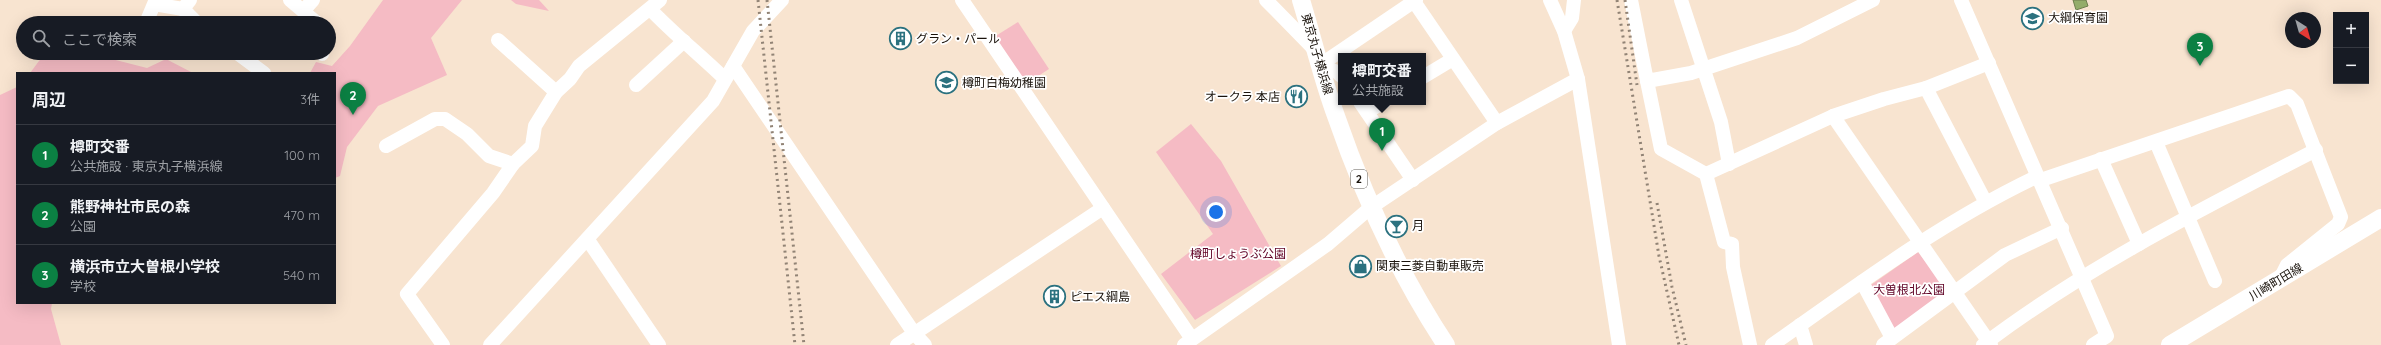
<!DOCTYPE html>
<html lang="ja">
<meta charset="utf-8">
<style>
:root{--surface:#171b24;--page:#20242c;--text:#f1f3f6;--muted:#9ea1a6;--line:#363941;--accent:#0b8043}
body{margin:0;font-family:Quicksand,"Noto Sans JP",sans-serif;background:var(--page);color:var(--text)}
.controls{position:absolute;right:12px;top:12px;display:grid;overflow:hidden;border-radius:0px;box-shadow:0 4px 16px #0002}
.controls button{width:36px;height:36px;display:grid;place-items:center;padding:0;border:0;border-bottom:1px solid var(--line);background:var(--surface);color:var(--text);font:20px sans-serif}
.compass{position:absolute;left:2285px;top:12px;width:36px;height:36px;border-radius:50%;background:var(--surface);box-shadow:0 4px 16px #0002;rotate:143deg}
.you{position:absolute;left:1216px;top:212px;width:14px;height:14px;margin:-10px;border:3px solid #fff;border-radius:50%;background:#1a73e8;box-shadow:0 0 0 6px #1a73e833}
.badge{display:grid;place-items:center;width:26px;height:26px;border-radius:50%;background:var(--accent);color:#fff;font-size:13px;font-weight:700}
.pin{position:absolute;translate:-50% -33px;filter:drop-shadow(0 1px 2px #0008)}
.pin::after{content:'';position:absolute;top:21px;width:14px;height:12px;background:inherit;clip-path:polygon(0 0,100% 0,50% 100%)}
.popup{position:absolute;left:1338px;top:53px;width:88px;height:52px;box-sizing:border-box;display:grid;place-content:center;border-radius:0px;background:var(--surface);filter:drop-shadow(0 1px 3px #0005);font-size:13px;white-space:nowrap;color:var(--muted)}
.popup b{font-size:15px;color:var(--text)}
.popup::after{content:'';position:absolute;left:50%;top:100%;margin-left:-8px;border:8px solid transparent;border-top-color:var(--surface)}
.list{margin:0;padding:0;list-style:none}
h2{display:flex;justify-content:space-between;align-items:center;height:52px;margin:0;padding:0 16px;font-size:17px}
h2 small{font-size:13px;font-weight:400;color:var(--muted)}
.list li{display:grid;grid-template-columns:26px 1fr auto;gap:12px;align-items:center;box-sizing:border-box;height:60px;padding:0 16px;border-top:1px solid var(--line)}
.list b{display:block;font-size:15px;white-space:nowrap}
.list p{margin:0;font-size:13px;white-space:nowrap;color:var(--muted)}
.list em{font-size:13px;font-style:normal;color:var(--muted)}
.icon{flex:none;width:22px;height:22px;fill:none;stroke:currentColor;stroke-width:2;stroke-linecap:round;stroke-linejoin:round}
.map{position:relative;flex:none;width:2381px;height:345px;overflow:hidden}
.search{position:absolute;background:var(--surface);box-shadow:0 4px 16px #0002;left:16px;top:16px;width:320px;height:44px;display:flex;align-items:center;gap:10px;box-sizing:border-box;padding:0 14px;border-radius:22px;color:var(--muted);font-size:15px}
.panel{position:absolute;background:var(--surface);box-shadow:0 4px 16px #0002;left:16px;top:72px;width:320px;height:232px;border-radius:0px}
.map>svg:first-child{display:block}
.green{fill:#f5bbc4}
.water{fill:#94ad6a;stroke:#6f7f4e}
.lines{fill:none;stroke-linecap:round;stroke-linejoin:round}
.minor{stroke:#fff;stroke-width:14}
.major{stroke:#fff;stroke-width:18}
.rail{stroke:#918375;stroke-width:3;stroke-dasharray:2 4;stroke-linecap:butt}
.labels{text-anchor:middle;stroke-width:3.5;stroke-linejoin:round;paint-order:stroke}
.shield{fill:#fff;stroke:#5f5a55;stroke-width:1}
.shield-label{font-size:11px;font-weight:bold;fill:#1a130c}
.poi-label{font-size:12px;fill:#1a130c;stroke:#fff;text-anchor:start}
.street-label{font-size:12px;fill:#1a130c;stroke:#fff}
.park-label{font-size:12px;fill:#5f0024;stroke:#fff}
</style>
<div class="map">
<svg width="2381" height="345" viewBox="0 0 2381 345">
<rect width="100%" height="100%" fill="#f8e4d0"/>
<!-- green -->
<g class="green">
<path d="M383 0H462L431 38 447 75 378 106 347 147 340 176 335 178V73H310L316 62 332 66 350 46Z"/>
<path d="M511 0H539L549 11 516 4Z"/>
<path d="M1018 22 1049 69 1026 84 994 37Z"/>
<path d="M50 53H100V56L147 68 166 59 193 73H30L42 57Z"/>
<path d="M17 87V303H52L51 309 61 345H0V95Z"/>
<path d="M1191 124 1221 161 1281 266 1195 320 1161 274 1213 234 1156 152Z"/>
<path d="M1918 252 1949 292 1893 330 1871 285Z"/>
</g>
<!-- water -->
<path class="water" d="M2073 0H2086L2088 6 2076 10Z"/>
<g class="lines">
<!-- minor -->
<g class="minor">
<path d="M190 0 183 9 197 23"/>
<path d="M290 0 317 23"/>
<path d="M962 0 1192 339"/>
<path d="M1266 0 1315 50"/>
<path d="M1413 0 1497 123"/>
<path d="M1550 0 1564 31 1578 79 1619 345"/>
<path d="M1631 0 1647 81 1691 73 1797 38 1873 0"/>
<path d="M1681 0 1721 122 1729 164"/>
<path d="M1961 0 2107 336 2093 345"/>
<path d="M650 9C674 34 700 55 725 79"/>
<path d="M304 10 313 0"/>
<path d="M146 23 154 4 183 9"/>
<path d="M1564 31 1572 18 1574 0"/>
<path d="M498 40 556 92"/>
<path d="M237 53 264 73"/>
<path d="M322 54V53"/>
<path d="M1320 65 1416 0"/>
<path d="M1320 65 1337 72 1341 76"/>
<path d="M733 66 914 333 925 345"/>
<path d="M1423 77 1453 59"/>
<path d="M1647 81 1661 149 1706 174 1724 242 1732 244 1733 267 1750 345"/>
<path d="M636 85 684 41"/>
<path d="M1926 88 1985 201"/>
<path d="M1360 102 1413 180"/>
<path d="M1367 112 1384 102"/>
<path d="M1833 116 1991 345"/>
<path d="M2156 142 2215 281"/>
<path d="M386 146 435 119H445L467 134 489 156 513 164"/>
<path d="M2101 159 2139 244"/>
<path d="M1706 174 1833 116 1884 99 1926 88 1989 63"/>
<path d="M588 240 659 345"/>
<path d="M1862 282 1892 338"/>
<path d="M1800 325 1806 345"/>
<path d="M443 345 407 294 493 193 513 164 532 146 535 126 556 92 570 79 579 66 660 0"/>
<path d="M490 345 713 101 753 31 782 0"/>
<path d="M897 345 1103 208"/>
<path d="M1184 345 1328 244 1370 208 1497 123 1578 79"/>
<path d="M1772 345C1856 286 1940 223 2034 178L2041 180 2289 96 2297 104 2341 217 2338 224 2287 265 2282 275"/>
<path d="M1883 345 2005 255 2062 228"/>
<path d="M1983 345C2086 267 2202 209 2316 150"/>
</g>
<!-- major -->
<g class="major">
<path d="M1301 0C1313 39 1322 78 1336 116 1364 197 1399 274 1446 345"/>
<path d="M2170 345 2381 218"/>
</g>
<!-- rail -->
<g class="rail">
<path d="M758 0 795 345"/>
<path d="M767 0 804 345"/>
<path d="M1617 0 1659 256 1679 345"/>
<path d="M1625 0 1637 85"/>
<path d="M1657 203 1672 287 1686 345"/>
</g>
</g>
<!-- icons -->
<defs>
<symbol id="school-ring" viewBox="-11 -11 22 22"><circle r="9.5" fill="#fff" stroke="#2b717f" stroke-width="1.5"/><path d="M0-5L7-2L0 1L-7-2ZM-4 1L0 2.5L4 1V4Q0 6-4 4Z" fill="#2b717f"/></symbol>
<symbol id="building-ring" viewBox="-11 -11 22 22"><circle r="9.5" fill="#fff" stroke="#2b717f" stroke-width="1.5"/><path d="M-4-6H4V6H1V3H-1V6H-4ZM-2.5-4.3h1.7v1.8h-1.7ZM.8-4.3h1.7v1.8H.8ZM-2.5-1h1.7V.8h-1.7ZM.8-1h1.7V.8H.8Z" fill="#2b717f"/></symbol>
<symbol id="restaurant-ring" viewBox="-11 -11 22 22"><circle r="9.5" fill="#fff" stroke="#2b717f" stroke-width="1.5"/><path d="M-5-6h1v4h1v-4h1v4h1v-4h1v5L-1.5 .5V6h-2V.5L-5-1ZM5-6V6H3V1.5H1.5Q1.5-4 5-6Z" fill="#2b717f"/></symbol>
<symbol id="bar-ring" viewBox="-11 -11 22 22"><circle r="9.5" fill="#fff" stroke="#2b717f" stroke-width="1.5"/><path d="M-6-5H6L.8 .8V4.5H3.5V6h-7V4.5H-.8V.8Z" fill="#2b717f"/></symbol>
<symbol id="shop-ring" viewBox="-11 -11 22 22"><circle r="9.5" fill="#fff" stroke="#2b717f" stroke-width="1.5"/><path d="M-5-2.5h2.3a2.7 3.5 0 0 1 5.4 0H5L5.5 6h-11ZM-1.5-2.5h3a1.5 2.3 0 0 0-3 0Z" fill="#2b717f"/></symbol>
</defs>
<g fill-rule="evenodd">
<use href="#school-ring" x="2020" y="6" width="25" height="25"/>
<use href="#building-ring" x="888" y="26" width="25" height="25"/>
<use href="#school-ring" x="934" y="70" width="25" height="25"/>
<use href="#restaurant-ring" x="1284" y="84" width="25" height="25"/>
<use href="#bar-ring" x="1384" y="214" width="25" height="25"/>
<use href="#shop-ring" x="1348" y="254" width="25" height="25"/>
<use href="#building-ring" x="1042" y="284" width="25" height="25"/>
</g>
<g class="labels">
<!-- shield labels -->
<rect class="shield" x="1351" y="170" width="16" height="18" rx="3"/>
<g class="shield-label">
<text x="1359" y="183">2</text>
</g>
<!-- poi labels -->
<g class="poi-label">
<text x="2048" y="22">大綱保育園</text>
<text x="916" y="43">グラン・パール</text>
<text x="962" y="87">樽町白梅幼稚園</text>
<text x="1280" y="101" text-anchor="end">オークラ 本店</text>
<text x="1412" y="230">月</text>
<text x="1376" y="270">関東三菱自動車販売</text>
<text x="1070" y="301">ピエス綱島</text>
</g>
<!-- street labels -->
<g class="street-label">
<text transform="translate(1317 54) rotate(74)" y="4">東京丸子横浜線</text>
<text transform="translate(2276 282) rotate(-31)" y="4">川崎町田線</text>
</g>
<!-- park labels -->
<g class="park-label">
<text x="1238" y="258">樽町しょうぶ公園</text>
<text x="1909" y="294">大曽根北公園</text>
</g>
</g>
</svg>
<div class="controls">
<button>+</button>
<button>−</button>
</div>
<svg class="compass" viewBox="-18 -18 36 36"><path d="M0-13l5 13h-10z" fill="#e53935"/><path d="M0 13l5-13h-10z" fill="#9ea1a6"/></svg>
<div class="you"></div>
<div class="pin badge" style="left:1382px;top:151px">1</div>
<div class="popup"><b>樽町交番</b>公共施設</div>
<div class="pin badge" style="left:353px;top:115px">2</div>
<div class="pin badge" style="left:2200px;top:66px">3</div>
<div class="search"><svg class="icon" aria-label="search" viewBox="0 0 24 24"><circle cx="10" cy="10" r="6"/><path d="M15 15l6 6"/></svg>ここで検索</div>
<section class="panel">
<h2>周辺<small>3件</small></h2>
<ul class="list">
<li><span class="badge">1</span><div><b>樽町交番</b><p>公共施設 · 東京丸子横浜線</p></div><em>100 m</em></li>
<li><span class="badge">2</span><div><b>熊野神社市民の森</b><p>公園</p></div><em>470 m</em></li>
<li><span class="badge">3</span><div><b>横浜市立大曽根小学校</b><p>学校</p></div><em>540 m</em></li>
</ul>
</section>
</div>
